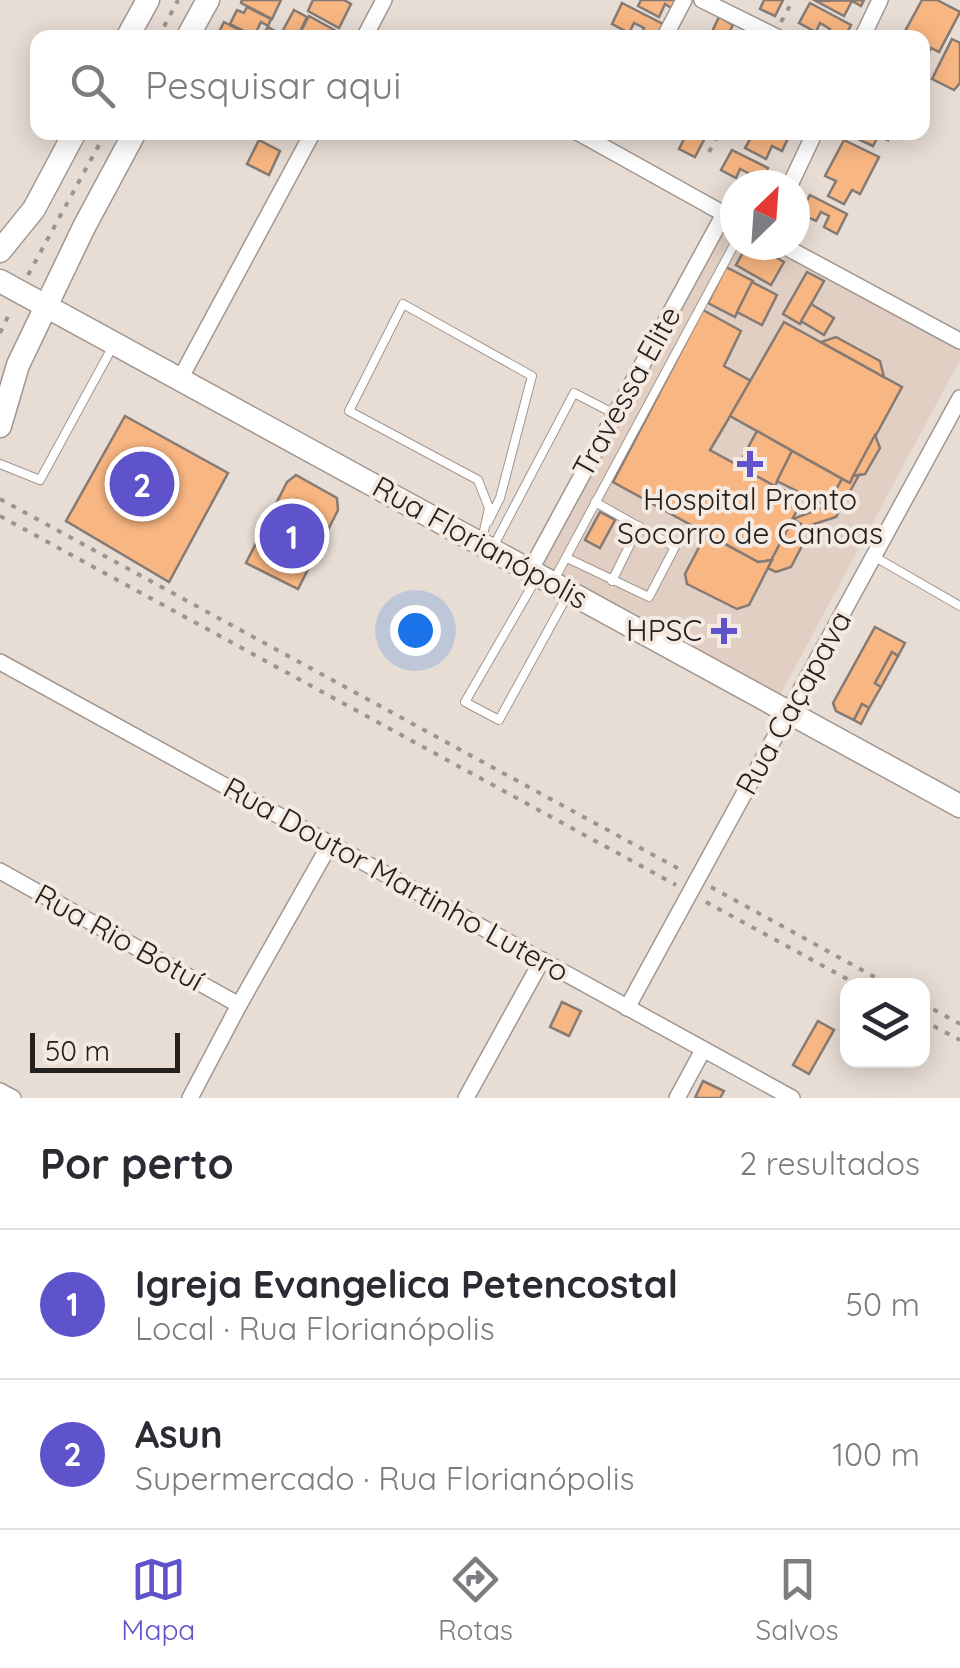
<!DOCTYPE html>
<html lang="pt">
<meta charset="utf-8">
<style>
:root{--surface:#fff;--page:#f2f2f3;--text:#2b2b33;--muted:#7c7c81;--line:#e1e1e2;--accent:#5f53cb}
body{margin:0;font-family:Quicksand,sans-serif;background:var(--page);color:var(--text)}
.controls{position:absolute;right:30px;bottom:30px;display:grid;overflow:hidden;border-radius:20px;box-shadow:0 5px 25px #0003}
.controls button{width:90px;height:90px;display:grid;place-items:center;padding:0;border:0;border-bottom:2px solid var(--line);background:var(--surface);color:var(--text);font:50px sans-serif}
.compass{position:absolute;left:720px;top:170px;width:90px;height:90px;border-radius:50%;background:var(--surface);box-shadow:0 5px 25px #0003;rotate:25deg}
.scale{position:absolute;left:30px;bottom:25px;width:150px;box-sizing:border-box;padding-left:10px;border:5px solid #24201d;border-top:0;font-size:28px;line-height:35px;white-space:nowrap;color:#24201d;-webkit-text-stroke:8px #f5eae2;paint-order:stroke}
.you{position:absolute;left:415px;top:630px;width:35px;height:35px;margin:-25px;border:8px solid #fff;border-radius:50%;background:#1a73e8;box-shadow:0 0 0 15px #1a73e833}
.badge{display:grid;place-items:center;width:65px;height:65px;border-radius:50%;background:var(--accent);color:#fff;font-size:32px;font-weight:700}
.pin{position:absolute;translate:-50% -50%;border:5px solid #fff;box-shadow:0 2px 10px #0006}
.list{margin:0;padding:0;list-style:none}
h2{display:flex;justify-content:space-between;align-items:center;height:130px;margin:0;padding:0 40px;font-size:42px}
h2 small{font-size:32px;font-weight:400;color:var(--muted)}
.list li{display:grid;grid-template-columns:65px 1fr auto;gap:30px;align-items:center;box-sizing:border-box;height:150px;padding:0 40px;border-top:2px solid var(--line)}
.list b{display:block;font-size:38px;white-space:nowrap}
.list p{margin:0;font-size:32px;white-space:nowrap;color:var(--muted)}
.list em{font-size:32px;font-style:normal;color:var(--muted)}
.icon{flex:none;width:55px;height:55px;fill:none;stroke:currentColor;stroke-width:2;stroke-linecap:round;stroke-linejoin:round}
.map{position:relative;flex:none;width:960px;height:1098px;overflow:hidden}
.search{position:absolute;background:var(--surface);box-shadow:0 5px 25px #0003;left:30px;right:30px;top:30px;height:110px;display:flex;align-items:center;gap:25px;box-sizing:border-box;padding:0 35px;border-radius:20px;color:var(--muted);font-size:38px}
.sheet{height:430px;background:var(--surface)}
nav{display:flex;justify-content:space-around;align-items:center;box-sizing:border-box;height:140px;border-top:2px solid var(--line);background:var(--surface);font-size:28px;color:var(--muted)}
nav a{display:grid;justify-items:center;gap:5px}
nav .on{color:var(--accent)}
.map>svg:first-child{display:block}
.built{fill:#e0cfc2}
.building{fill:#f8b682;stroke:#857b74;stroke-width:2.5}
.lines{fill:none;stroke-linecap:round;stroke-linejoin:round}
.service-casing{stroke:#a29790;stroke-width:10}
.minor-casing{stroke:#a29790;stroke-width:18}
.secondary-casing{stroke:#a29790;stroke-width:25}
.path{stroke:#9c948e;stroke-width:4;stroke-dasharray:5 8;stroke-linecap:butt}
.service{stroke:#fff;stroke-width:8}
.minor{stroke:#fff;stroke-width:15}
.secondary{stroke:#fff;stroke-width:22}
.poi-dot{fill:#5f53cb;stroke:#f5eae2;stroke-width:4}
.labels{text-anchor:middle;stroke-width:8;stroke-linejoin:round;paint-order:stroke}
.street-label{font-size:30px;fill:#24201d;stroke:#f5eae2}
.poi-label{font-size:30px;fill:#24201d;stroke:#f5eae2}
</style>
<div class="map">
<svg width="960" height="1098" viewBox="0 0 960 1098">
<rect width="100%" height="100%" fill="#e8ddd5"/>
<!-- built -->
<path class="built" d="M726 225 735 230V245H765L960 346V360L777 701 539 569Z"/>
<!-- building -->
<g class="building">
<path d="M242 0H281L272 19 241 3Z"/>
<path d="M313 0H344L351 4 339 28 308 11Z"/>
<path d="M641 0H678L673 9 665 4 659 17 638 6Z"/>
<path d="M764 0H783L775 16 760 9Z"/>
<path d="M864 0 861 6 852 1 844 16 816 1Z"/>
<path d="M922 0H937L960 12 939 52 931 48 924 61 922 38 904 33Z"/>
<path d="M622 3 663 24 657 38H639L644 28 634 23 629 33 612 24Z"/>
<path d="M810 3 851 25 844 38H826L830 29 820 23 816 32 799 23Z"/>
<path d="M247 7 271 19 268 26 261 22 254 36 230 24 237 10 244 13Z"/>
<path d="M294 10 307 17 297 38 282 32Z"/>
<path d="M309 16 336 31 332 38H309L300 33Z"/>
<path d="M719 17 733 25 726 38H709Z"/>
<path d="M224 22 253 37V38H216Z"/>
<path d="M268 27 287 38H261Z"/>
<path d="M952 39 960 43V83L954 90 932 79Z"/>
<path d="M681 132H708L695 157 679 149 686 135Z"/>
<path d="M746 132H791L782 151 772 146 766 159 745 148 752 136Z"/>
<path d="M863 132H891L888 140 878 136 873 146 860 140Z"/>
<path d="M259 140 280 151 269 175 247 164Z"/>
<path d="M844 140 879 157 860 194 852 190 844 204 828 196 836 181 825 176Z"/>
<path d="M732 150 768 168 760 185 746 184 750 174 740 169 736 178 721 170Z"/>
<path d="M810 195 847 214 837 234 824 227 829 216 821 212 816 221 800 214Z"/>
<path d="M747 245H754L784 262 771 285 736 265Z"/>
<path d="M726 267 753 281 735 317 708 303Z"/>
<path d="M807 272 824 281 800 324 783 314Z"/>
<path d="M752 282 777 295 762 325 737 312Z"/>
<path d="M811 304 834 318 824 335 801 321Z"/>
<path d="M703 310 741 331 724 366 751 381 710 450 792 495 798 508 772 560 758 562 613 482Z"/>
<path d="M784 322 902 387 850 483 730 416Z"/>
<path d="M836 337 880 361 884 377 821 342Z"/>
<path d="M125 416 228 473 169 582 66 521Z"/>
<path d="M757 431 792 451 775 486 738 466Z"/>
<path d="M875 435 880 448 865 474 853 476Z"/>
<path d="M792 451 842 479 827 506 777 481Z"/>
<path d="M296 475 337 498 338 510 298 589 246 563 287 482Z"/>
<path d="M859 475 836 517 802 528 793 519 827 506 842 479 850 483 853 476Z"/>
<path d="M600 512 615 520 600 548 585 540Z"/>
<path d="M793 519 801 524 804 542 791 567 776 572 767 568Z"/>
<path d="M706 534 758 562 772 560 749 605 737 609 687 584 685 574Z"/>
<path d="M875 627 905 643 898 656 892 652 875 683 881 687 869 708 862 704 854 720 836 711 833 703Z"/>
<path d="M892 652 898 656 881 687 875 683Z"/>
<path d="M862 704 869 708 861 724 854 720Z"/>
<path d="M562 1002 581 1011 569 1036 550 1027Z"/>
<path d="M818 1021 834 1030 809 1074 793 1065Z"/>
<path d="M703 1081 724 1091 720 1098H695Z"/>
</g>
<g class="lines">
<defs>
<g id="service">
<path d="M0 464 40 480 113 346"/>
<path d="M482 540 489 508 478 480 349 411 403 304 532 376 500 498 488 522"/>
<path d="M493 547 574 393 615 414"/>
<path d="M875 557 960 606"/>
<path d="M567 558 649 597 675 547 595 502"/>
<path d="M555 578 735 243"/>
<path d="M536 579 465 702 499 720 567 596"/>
<path d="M612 581 639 526"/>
</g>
<g id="minor">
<path d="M702 0 779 38"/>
<path d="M364 38 384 0"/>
<path d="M664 38 684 0"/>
<path d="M862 38 880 0"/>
<path d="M577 132 735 220"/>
<path d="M790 185 815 132"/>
<path d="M782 245 960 341"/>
<path d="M180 379 313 132"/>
<path d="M530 571 724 214"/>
<path d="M0 662 792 1098"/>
<path d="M0 871 239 1005"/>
<path d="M627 1008 960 398"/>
<path d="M0 1091 13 1098"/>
<path d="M190 1098 239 1005 330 844"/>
<path d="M466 1098 542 960"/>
<path d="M677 1098 703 1050"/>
</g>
<g id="secondary">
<path d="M127 38 148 0"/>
<path d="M187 38 208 0"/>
<path d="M0 251 34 209 75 132"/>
<path d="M0 281 960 806"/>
<path d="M0 426 18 365 84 227 135 132"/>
</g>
</defs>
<!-- service casing -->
<use href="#service" class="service-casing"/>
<!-- minor casing -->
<use href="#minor" class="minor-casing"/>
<!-- secondary casing -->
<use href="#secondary" class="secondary-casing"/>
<!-- path -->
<g class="path">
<path d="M781 22 793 0"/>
<path d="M158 38 178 0"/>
<path d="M709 152 720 132"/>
<path d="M28 275 106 132"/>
<path d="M0 333 11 310"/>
<path d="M0 499 681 870"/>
<path d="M0 516 676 885"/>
<path d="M711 887 891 986"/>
<path d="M706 902 860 986"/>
<path d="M922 1003 960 1024"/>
<path d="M922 1020 960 1040"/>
</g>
<!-- service -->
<use href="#service" class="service"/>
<!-- minor -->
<use href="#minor" class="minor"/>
<!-- secondary -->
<use href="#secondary" class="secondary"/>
</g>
<!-- markers -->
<g class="poi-dot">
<path d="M745 449h10v10h10v10h-10v10h-10v-10h-10v-10h10z"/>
<path d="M719 616h10v10h10v10h-10v10h-10v-10h-10v-10h10z"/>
</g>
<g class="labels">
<!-- street labels -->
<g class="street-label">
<text transform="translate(627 392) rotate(-61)" y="10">Travessa Elite</text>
<text transform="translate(480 543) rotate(29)" y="10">Rua Florianópolis</text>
<text transform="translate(794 703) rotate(-61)" y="10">Rua Caçapava</text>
<text transform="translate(396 880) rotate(29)" y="10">Rua Doutor Martinho Lutero</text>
<text transform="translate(119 938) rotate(29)" y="10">Rua Rio Botuí</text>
</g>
<!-- poi labels -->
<g class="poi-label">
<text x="750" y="510">Hospital Pronto<tspan x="750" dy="34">Socorro de Canoas</tspan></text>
<text x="702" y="641" text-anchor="end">HPSC</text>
</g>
</g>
</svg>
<div class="controls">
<button><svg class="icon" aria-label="layers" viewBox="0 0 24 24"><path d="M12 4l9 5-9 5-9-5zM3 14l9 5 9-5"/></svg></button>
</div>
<svg class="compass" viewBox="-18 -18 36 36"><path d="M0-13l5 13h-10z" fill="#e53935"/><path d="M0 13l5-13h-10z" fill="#7c7c81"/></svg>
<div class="scale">50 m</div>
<div class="you"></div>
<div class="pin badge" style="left:292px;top:536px">1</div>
<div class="pin badge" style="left:142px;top:484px">2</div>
<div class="search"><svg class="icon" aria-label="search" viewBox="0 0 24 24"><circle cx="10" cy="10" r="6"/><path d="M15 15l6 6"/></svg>Pesquisar aqui</div>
</div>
<section class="sheet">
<h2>Por perto<small>2 resultados</small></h2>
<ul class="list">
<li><span class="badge">1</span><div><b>Igreja Evangelica Petencostal</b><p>Local · Rua Florianópolis</p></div><em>50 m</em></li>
<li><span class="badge">2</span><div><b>Asun</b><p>Supermercado · Rua Florianópolis</p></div><em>100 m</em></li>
</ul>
</section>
<nav>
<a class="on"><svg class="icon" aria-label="map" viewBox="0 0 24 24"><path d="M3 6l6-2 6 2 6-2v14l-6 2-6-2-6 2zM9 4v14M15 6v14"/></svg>Mapa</a>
<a><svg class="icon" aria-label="directions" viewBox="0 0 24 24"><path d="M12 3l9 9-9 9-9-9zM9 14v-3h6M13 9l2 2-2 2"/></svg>Rotas</a>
<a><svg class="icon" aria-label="saved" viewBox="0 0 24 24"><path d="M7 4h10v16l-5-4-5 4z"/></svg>Salvos</a>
</nav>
